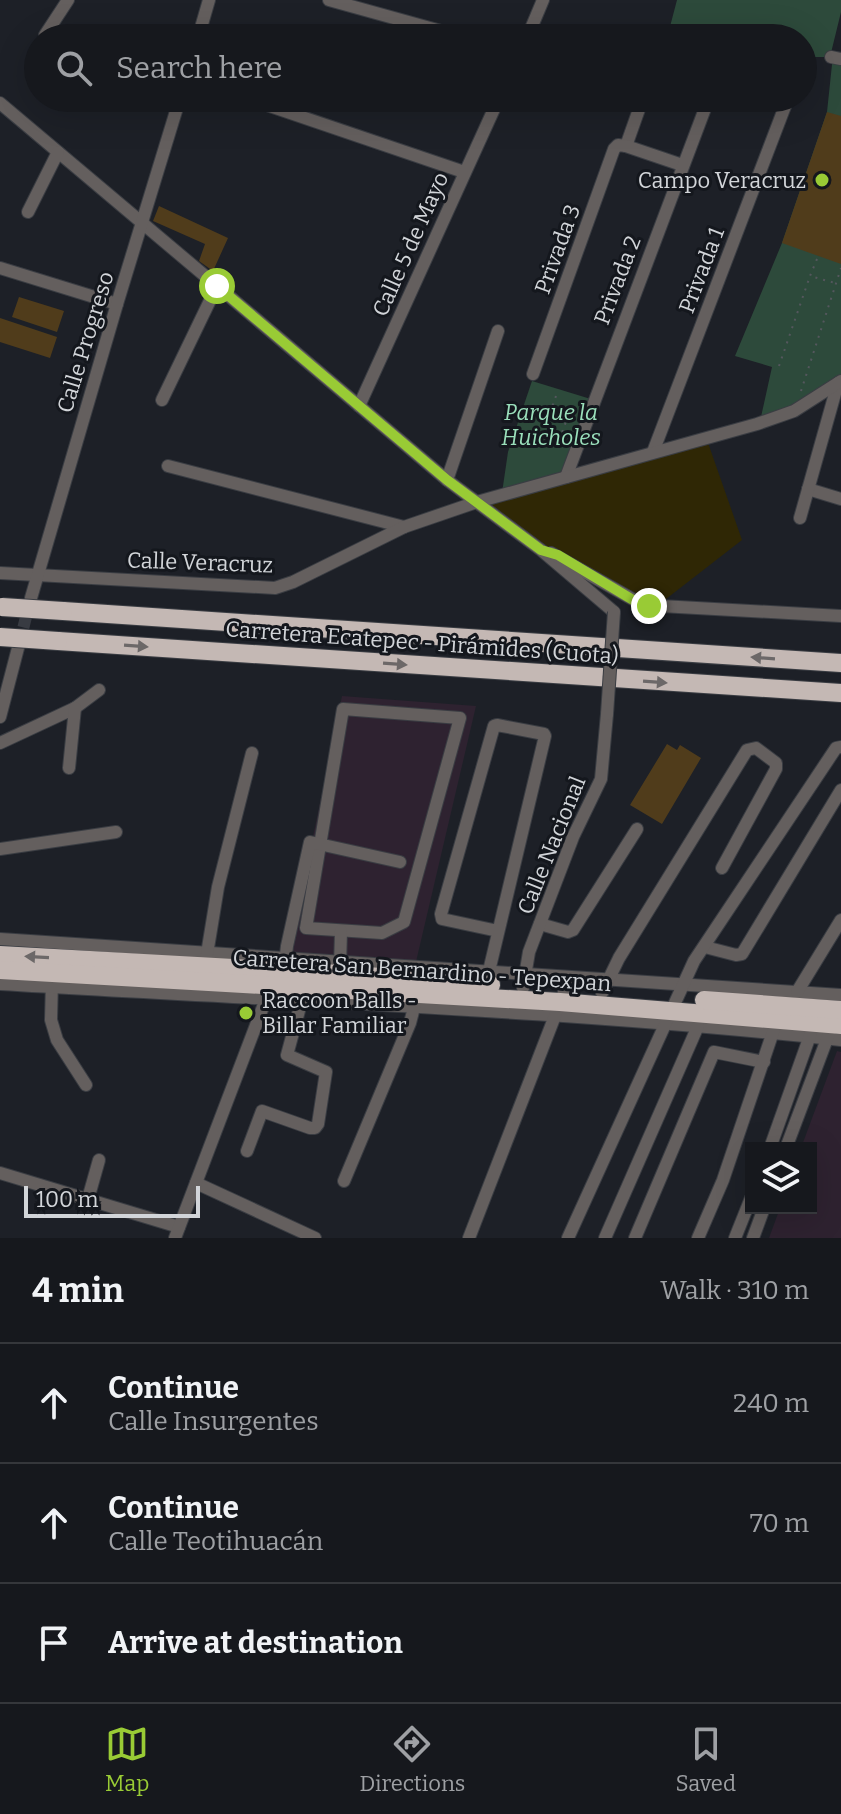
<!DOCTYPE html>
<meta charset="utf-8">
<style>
:root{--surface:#16181d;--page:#1f2126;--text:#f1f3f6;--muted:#9ea0a4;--line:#35373b;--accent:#99cb35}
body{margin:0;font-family:Bitter,serif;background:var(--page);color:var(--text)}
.controls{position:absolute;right:24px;bottom:24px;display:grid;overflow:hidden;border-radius:0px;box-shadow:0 8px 32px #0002}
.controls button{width:72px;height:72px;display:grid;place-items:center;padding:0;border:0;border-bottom:2px solid var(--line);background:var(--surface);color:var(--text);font:40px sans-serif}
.scale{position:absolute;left:24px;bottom:20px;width:176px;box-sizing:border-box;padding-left:8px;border:4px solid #d2d5d9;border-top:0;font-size:22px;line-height:28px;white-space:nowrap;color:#d2d5d9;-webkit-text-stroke:6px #14171d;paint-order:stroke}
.stop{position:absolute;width:24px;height:24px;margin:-18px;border:6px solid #99cb35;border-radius:50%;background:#fff}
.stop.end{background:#99cb35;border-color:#fff;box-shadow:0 2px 8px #0008}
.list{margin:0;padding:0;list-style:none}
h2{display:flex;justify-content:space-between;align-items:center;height:104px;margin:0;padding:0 32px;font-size:34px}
h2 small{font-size:26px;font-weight:400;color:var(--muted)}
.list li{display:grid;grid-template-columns:52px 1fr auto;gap:24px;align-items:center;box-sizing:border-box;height:120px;padding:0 32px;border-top:2px solid var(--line)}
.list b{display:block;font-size:30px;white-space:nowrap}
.list p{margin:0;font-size:26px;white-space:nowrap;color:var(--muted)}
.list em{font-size:26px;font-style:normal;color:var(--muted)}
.icon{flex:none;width:44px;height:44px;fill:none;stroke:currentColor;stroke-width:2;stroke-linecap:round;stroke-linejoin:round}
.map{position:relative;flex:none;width:841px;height:1238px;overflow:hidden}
.search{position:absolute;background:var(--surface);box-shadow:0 8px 32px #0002;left:24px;right:24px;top:24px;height:88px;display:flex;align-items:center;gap:20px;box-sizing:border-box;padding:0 28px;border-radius:44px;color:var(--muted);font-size:30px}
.sheet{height:464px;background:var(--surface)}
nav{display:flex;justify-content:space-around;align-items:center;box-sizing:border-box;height:112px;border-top:2px solid var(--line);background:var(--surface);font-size:22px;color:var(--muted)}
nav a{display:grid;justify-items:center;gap:4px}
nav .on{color:var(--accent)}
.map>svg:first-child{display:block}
.commercial{fill:#2e2230}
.green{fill:#2d4a3b}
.sand{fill:#2f2705}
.building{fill:#503c1b}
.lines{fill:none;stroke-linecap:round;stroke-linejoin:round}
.minor-tunnel{stroke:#383b42;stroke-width:12;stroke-dasharray:12 6;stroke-linecap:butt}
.minor-casing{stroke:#3a3d43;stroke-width:14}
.highway-casing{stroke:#3a3d43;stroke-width:20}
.path{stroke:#54575d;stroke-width:2;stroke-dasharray:2 6;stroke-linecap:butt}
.minor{stroke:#645f5e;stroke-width:12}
.highway{stroke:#c4b8b4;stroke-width:18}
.minor-bridge-casing{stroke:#3a3d43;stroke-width:14;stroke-linecap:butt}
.highway-bridge-casing{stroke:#3a3d43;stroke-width:20;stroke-linecap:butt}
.minor-bridge{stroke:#645f5e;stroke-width:12}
.highway-bridge{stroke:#c4b8b4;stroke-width:18}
.oneway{fill:#6c6868}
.route{stroke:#99cb35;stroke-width:10}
.poi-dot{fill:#99cb35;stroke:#14171d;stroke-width:3}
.labels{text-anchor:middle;stroke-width:6;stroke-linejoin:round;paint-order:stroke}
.poi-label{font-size:22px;fill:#d2d5d9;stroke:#14171d;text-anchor:end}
.street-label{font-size:22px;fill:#d2d5d9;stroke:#14171d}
.park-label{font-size:22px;font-style:italic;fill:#9adfbb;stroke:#14171d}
</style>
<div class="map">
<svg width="841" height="1238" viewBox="0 0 841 1238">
<rect width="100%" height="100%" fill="#1d2027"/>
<!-- commercial -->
<g class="commercial">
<path d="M342 696 476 706 415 966 288 958Z"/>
<path d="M837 1051 841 1052V1238H769L780 1208H811V1148H801Z"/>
</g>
<!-- green -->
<g class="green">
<path d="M677 0H841V12L830 57H812L803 95V38H667Z"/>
<path d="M833 55 841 57V378L759 426 772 367 735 356 782 243 827 112Z"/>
<path d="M532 381 594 400 564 477 502 493 508 452Z"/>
</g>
<!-- sand -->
<path class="sand" d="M707 440 742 540 657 606H645L516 529 483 501Z"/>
<!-- building -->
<g class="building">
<path d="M827 112 841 116V264L782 243Z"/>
<path d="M159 206 228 238 213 271 199 261 205 244 153 221Z"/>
<path d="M19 297 64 311 57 332 12 317Z"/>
<path d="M0 318 57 337 50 358 0 342Z"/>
<path d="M667 744 677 750 680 745 701 758 662 824 630 805Z"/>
</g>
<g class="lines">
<!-- minor-tunnel -->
<path class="minor-tunnel" d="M19 645 29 605"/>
<defs>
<g id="minor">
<path d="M329 0 466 38"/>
<path d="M45 35 68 0"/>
<path d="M198 38 209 0"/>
<path d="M527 38 543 0"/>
<path d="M831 57 841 59"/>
<path d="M246 98 464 172"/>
<path d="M0 103 447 480 541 550 614 612"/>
<path d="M626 146 643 98"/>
<path d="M28 212 58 152"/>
<path d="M0 268 117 304"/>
<path d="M533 374 614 149 618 145 626 146 682 165"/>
<path d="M162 400 217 286"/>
<path d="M359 406 499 98"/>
<path d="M653 452 787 101"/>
<path d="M168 466 404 527"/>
<path d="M566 477 709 98"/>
<path d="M447 480 498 331"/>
<path d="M808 489 841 499"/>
<path d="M800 518 838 383"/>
<path d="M551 553 643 605 841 616"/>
<path d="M0 573 275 588 293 582 404 527 477 502 757 424 794 411 841 381"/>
<path d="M31 598 117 304 180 98"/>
<path d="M343 709 460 718 404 922 382 933 306 928Z"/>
<path d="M0 717 18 648"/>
<path d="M0 743 75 708 99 690"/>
<path d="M69 768 75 708"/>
<path d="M0 849 116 832"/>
<path d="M540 924 568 932 573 930 637 829"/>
<path d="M0 939 841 995"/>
<path d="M705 947 736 955 742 954 841 790"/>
<path d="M206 960 218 887 252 753"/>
<path d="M285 963 287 946 310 842 400 862"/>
<path d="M340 966 341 931"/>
<path d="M489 971 545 736 544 734 497 725 494 726 441 914 442 919 498 931"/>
<path d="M52 981 51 1020 57 1040 86 1085"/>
<path d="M0 984C280 1001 562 1010 841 1040"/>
<path d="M523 988 529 952 573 837 601 779 607 714"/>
<path d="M797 992 841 920"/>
<path d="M602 993 619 958 747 750 756 748 776 763V769L722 868"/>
<path d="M770 1148 812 1030"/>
<path d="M786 1148 830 1031"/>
<path d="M247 1151 262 1111 310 1128H315L318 1124 326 1072 287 1055 304 992"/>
<path d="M0 1173 179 1227"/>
<path d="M344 1181 410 1023 416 1000"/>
<path d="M196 1183 315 1238"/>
<path d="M88 1199 99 1160"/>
<path d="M175 1238 269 991"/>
<path d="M469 1238 565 990"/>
<path d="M568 1238 694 961 836 748 841 747"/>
<path d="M605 1238 698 1026"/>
<path d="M635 1238 714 1052 764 1062"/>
<path d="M698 1238 723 1180 775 1026"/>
<path d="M735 1238 751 1198"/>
<path d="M753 1238 764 1208"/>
</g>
<g id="highway">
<path d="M63 611 841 663"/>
<path d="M58 641 841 693"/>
<path d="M0 955 339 974 491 985"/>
<path d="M0 970 560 1002 841 1025"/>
<path d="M704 1000 841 1010"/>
</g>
</defs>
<!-- minor casing -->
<use href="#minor" class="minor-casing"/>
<!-- highway casing -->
<use href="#highway" class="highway-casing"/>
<!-- path -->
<g class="path">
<path d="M817 259 810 276 835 283"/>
<path d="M779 366 810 276"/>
<path d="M801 391 841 268"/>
<path d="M556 396 551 410 568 416 559 441 568 443"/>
</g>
<!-- minor -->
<use href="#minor" class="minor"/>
<!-- highway -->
<use href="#highway" class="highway"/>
<defs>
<path id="minor-bridge" d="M607 714 614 612"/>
<g id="highway-bridge">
<path d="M2 607 63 611"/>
<path d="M0 637 58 641"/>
</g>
</defs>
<!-- minor-bridge casing -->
<use href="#minor-bridge" class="minor-bridge-casing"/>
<!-- highway-bridge casing -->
<use href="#highway-bridge" class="highway-bridge-casing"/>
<!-- minor-bridge -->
<use href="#minor-bridge" class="minor-bridge"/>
<!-- highway-bridge -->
<use href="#highway-bridge" class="highway-bridge"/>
</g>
<!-- one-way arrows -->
<defs><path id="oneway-solid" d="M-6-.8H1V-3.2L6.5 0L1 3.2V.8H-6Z" transform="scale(2)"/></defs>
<g class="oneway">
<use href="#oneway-solid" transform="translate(136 646) rotate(4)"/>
<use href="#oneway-solid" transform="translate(763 658) rotate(-176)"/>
<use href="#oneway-solid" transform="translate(395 664) rotate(4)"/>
<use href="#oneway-solid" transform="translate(655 682) rotate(4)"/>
<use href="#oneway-solid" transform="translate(37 957) rotate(-177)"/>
</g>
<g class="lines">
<!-- route -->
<path class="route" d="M217 286 447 480 541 550 558 555 638 603 649 606"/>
</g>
<!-- markers -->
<g class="poi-dot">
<circle cx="822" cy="180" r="8"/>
<circle cx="246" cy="1013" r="8"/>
</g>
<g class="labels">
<!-- poi labels -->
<g class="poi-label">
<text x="806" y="188">Campo Veracruz</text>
<text x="262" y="1008" text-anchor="start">Raccoon Balls -<tspan x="262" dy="25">Billar Familiar</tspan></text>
</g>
<!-- street labels -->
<g class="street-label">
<text transform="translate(410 244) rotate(-66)" y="8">Calle 5 de Mayo</text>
<text transform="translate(557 249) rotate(-70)" y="8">Privada 3</text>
<text transform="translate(701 270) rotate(-69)" y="8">Privada 1</text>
<text transform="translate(617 280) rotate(-69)" y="8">Privada 2</text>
<text transform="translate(85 342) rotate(-73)" y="8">Calle Progreso</text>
<text transform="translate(200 562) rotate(2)" y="8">Calle Veracruz</text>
<text transform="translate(422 642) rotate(4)" y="8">Carretera Ecatepec - Pirámides (Cuota)</text>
<text transform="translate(551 845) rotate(-68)" y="8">Calle Nacional</text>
<text transform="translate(422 970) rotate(4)" y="8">Carretera San Bernardino - Tepexpan</text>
</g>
<!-- park labels -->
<g class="park-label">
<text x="551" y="420">Parque la<tspan x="551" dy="25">Huicholes</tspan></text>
</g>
</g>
</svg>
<div class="controls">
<button><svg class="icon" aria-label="layers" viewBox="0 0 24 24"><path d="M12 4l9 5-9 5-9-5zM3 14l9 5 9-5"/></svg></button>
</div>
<div class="scale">100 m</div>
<div class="stop" style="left:217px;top:286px"></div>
<div class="stop end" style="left:649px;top:606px"></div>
<div class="search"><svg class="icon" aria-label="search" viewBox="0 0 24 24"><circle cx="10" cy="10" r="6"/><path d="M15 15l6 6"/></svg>Search here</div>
</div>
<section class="sheet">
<h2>4 min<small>Walk · 310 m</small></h2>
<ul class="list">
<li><svg class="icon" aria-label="ahead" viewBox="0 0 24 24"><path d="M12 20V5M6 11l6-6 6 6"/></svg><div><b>Continue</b><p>Calle Insurgentes</p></div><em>240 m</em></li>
<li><svg class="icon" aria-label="ahead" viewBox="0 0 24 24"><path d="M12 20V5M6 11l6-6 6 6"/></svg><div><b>Continue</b><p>Calle Teotihuacán</p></div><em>70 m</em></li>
<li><svg class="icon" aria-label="arrive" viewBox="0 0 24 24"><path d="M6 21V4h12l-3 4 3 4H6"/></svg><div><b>Arrive at destination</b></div></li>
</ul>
</section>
<nav>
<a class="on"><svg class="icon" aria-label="map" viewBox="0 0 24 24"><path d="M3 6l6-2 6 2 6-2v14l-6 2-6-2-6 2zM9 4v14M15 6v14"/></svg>Map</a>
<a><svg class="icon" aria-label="directions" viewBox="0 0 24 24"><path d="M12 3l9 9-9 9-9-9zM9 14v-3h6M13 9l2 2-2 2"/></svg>Directions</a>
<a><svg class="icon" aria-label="saved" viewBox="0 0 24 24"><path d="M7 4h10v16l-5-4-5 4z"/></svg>Saved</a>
</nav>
